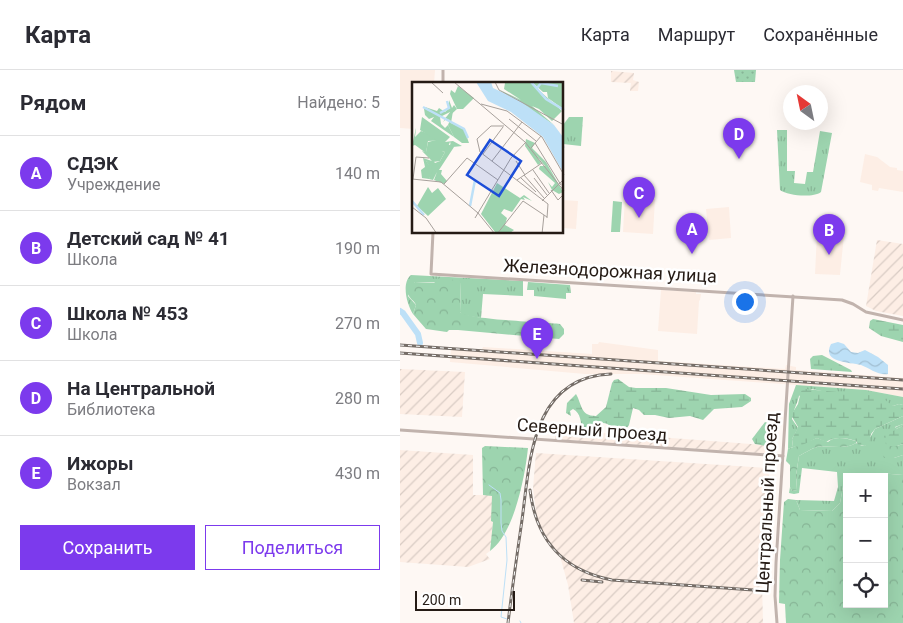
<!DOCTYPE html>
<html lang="ru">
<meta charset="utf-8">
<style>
:root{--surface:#fff;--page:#f2f2f3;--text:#2b2b33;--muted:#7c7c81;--line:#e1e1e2;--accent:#7c3aed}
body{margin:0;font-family:Roboto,sans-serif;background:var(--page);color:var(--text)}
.controls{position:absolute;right:15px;bottom:15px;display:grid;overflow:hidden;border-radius:0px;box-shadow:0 5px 20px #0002}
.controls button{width:45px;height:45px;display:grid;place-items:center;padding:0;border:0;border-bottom:1px solid var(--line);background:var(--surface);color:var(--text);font:25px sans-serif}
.compass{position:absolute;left:383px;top:15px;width:45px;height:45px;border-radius:50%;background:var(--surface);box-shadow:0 5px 20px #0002;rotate:327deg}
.scale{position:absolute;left:15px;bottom:12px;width:100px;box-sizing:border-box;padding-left:5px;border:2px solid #251b15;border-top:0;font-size:14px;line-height:18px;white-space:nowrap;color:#251b15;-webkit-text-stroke:4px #fff;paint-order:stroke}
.you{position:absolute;left:344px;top:231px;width:18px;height:18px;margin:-12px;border:4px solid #fff;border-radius:50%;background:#1a73e8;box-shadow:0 0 0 8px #1a73e833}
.badge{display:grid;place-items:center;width:32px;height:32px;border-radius:50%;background:var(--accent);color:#fff;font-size:16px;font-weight:700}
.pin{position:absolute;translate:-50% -41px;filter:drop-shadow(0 1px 2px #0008)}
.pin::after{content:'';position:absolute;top:26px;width:18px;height:15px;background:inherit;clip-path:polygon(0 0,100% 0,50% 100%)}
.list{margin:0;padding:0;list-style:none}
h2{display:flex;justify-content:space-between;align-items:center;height:65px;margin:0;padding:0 20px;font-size:21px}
h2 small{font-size:16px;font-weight:400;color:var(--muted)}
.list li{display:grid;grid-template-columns:32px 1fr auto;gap:15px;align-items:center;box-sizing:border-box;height:75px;padding:0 20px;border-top:1px solid var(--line)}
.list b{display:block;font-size:19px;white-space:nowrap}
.list p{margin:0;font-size:16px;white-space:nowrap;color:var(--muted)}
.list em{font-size:16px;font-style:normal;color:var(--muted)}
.actions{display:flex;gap:10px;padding:15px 20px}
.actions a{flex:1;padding:11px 0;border:1px solid var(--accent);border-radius:0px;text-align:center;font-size:18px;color:var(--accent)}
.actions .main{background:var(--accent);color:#fff}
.icon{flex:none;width:28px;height:28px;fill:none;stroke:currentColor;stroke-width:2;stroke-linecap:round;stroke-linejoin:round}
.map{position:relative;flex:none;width:503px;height:553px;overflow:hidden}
header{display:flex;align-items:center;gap:30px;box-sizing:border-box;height:70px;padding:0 25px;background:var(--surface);border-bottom:1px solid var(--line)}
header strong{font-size:24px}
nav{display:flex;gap:28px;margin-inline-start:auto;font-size:18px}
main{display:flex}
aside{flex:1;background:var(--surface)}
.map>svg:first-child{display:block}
.built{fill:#fdeee5}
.industrial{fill:url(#industrial-furrows)}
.grass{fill:url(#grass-tufts)}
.forest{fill:url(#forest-crowns)}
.wetland{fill:url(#wetland-marsh)}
.garden{fill:url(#garden-dots)}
.pitch{fill:#9dd4af}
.water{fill:url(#water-waves)}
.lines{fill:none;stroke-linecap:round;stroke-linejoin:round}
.stream{stroke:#bde0f7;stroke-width:1}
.river{stroke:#bde0f7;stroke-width:6}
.minor{stroke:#c1b3ad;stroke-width:3}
.rail-casing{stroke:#756d67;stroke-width:3}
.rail{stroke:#fff;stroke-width:1;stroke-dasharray:4;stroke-linecap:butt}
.labels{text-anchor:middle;stroke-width:5;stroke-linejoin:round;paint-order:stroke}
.street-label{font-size:18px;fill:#251b15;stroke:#fff}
.inset-river{fill:none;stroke:#bde0f7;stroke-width:2.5}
.inset-road{fill:none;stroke:#a7a09b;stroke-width:1}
.view{fill:#1d4ed8;fill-opacity:0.15;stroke:#1d4ed8;stroke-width:2.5}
.inset-edge{fill:none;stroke:#251b15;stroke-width:2.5}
</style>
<header>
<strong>Карта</strong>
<nav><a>Карта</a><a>Маршрут</a><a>Сохранённые</a></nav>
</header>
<main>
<aside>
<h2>Рядом<small>Найдено: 5</small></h2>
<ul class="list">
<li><span class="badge">A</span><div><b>СДЭК</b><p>Учреждение</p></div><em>140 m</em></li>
<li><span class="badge">B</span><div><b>Детский сад № 41</b><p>Школа</p></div><em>190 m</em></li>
<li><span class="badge">C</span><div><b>Школа № 453</b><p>Школа</p></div><em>270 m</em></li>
<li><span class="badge">D</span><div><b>На Центральной</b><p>Библиотека</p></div><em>280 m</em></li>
<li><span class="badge">E</span><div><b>Ижоры</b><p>Вокзал</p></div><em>430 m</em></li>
</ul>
<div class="actions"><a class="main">Сохранить</a><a>Поделиться</a></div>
</aside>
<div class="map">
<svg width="503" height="553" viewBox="0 0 503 553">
<defs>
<pattern id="industrial-furrows" width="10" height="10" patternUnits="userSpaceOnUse" patternTransform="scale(1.25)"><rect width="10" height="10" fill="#fdeee5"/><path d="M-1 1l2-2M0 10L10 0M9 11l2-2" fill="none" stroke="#d9ccc4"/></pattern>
<pattern id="grass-tufts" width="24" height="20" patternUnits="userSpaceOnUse" patternTransform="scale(1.25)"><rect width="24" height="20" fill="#9dd4af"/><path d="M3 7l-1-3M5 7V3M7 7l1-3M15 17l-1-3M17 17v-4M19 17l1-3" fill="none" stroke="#87b596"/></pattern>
<pattern id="forest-crowns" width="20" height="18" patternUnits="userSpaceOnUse" patternTransform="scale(1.25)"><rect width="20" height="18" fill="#9dd4af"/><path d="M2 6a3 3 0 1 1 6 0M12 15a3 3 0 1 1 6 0" fill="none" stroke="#87b596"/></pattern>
<pattern id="wetland-marsh" width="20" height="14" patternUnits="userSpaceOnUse" patternTransform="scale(1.25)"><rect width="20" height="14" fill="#9dd4af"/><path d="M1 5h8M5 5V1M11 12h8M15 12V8" fill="none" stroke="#87b596"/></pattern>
<pattern id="garden-dots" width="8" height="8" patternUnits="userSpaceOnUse" patternTransform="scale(1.25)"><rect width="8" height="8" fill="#9dd4af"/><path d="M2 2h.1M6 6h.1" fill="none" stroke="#87b596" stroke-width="1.8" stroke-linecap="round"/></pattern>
<pattern id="water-waves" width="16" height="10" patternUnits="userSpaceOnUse" patternTransform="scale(1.25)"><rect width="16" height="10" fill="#bde0f7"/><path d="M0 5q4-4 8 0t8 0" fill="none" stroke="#a2c0d3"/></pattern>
</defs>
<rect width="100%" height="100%" fill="#fef8f4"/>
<!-- built -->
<g class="built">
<path d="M0 0H35L34 14H14V59L0 58Z"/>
<path d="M465 84 477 87 490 97 497 98V100L503 101V122L479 118 478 121 472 120V115L460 112Z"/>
<path d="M225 127 255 129 253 164 223 162Z"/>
<path d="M162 130 178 131 176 159 163 158Z"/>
<path d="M329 137 331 168 309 170 306 139Z"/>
<path d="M417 164 444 165 440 205 415 204Z"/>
<path d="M261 220 296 222V224H301L300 230 299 231 297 264 258 261Z"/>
<path d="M199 272 258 280V291L385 299 386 295 396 297V300L503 308V327L466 320 241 304H185L50 292 51 278 81 281 83 277 192 284V274H198Z"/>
</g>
<!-- industrial -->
<g class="industrial">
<path d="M211 1 234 3 233 10 239 12 238 21H230L231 13 211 12Z"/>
<path d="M477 170 503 174V246L476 241 466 236Z"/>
<path d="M0 299 65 302 62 347 0 344Z"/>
<path d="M165 360 365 375V377H372L371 384 155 369V362L164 363Z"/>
<path d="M0 380 73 385V425H92L93 451 91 473H90V481L86 484 90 489 68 497 0 492Z"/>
<path d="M136 383 369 398 362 512 363 553H174L168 515 160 486 145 466 137 449 133 418Z"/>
</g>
<!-- grass -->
<g class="grass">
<path d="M169 47H183L181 76 163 74V55Z"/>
<path d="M377 60H387V101H395L394 113 405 114 407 102H413L420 61 432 63 421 122C413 128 388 126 380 120Z"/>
<path d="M11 205 123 211V226L83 224 81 248 63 245 60 242 61 213 15 212 8 226 16 235 13 244C7 235 1 213 11 205Z"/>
<path d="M128 212 170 215 171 223H166V229L134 226V220H127Z"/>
<path d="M396 315 466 320 503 327V335L499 334 493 336 412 319 399 326C397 335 393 340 392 349L398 358 392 369 393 377 388 379 389 334Z"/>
<path d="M503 346V354L495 357 494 388 503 385V405L479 403 476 407H447V414L443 417 440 433 432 441 400 440 396 430 434 431 438 417 437 402 402 398 399 423 394 424 389 423 390 417 392 421 397 420 396 405 399 386C405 383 410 379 417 377 429 375 445 380 456 373L462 376H465L475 359Z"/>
</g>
<!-- forest -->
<g class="forest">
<path d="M40 208 61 211 60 242C69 250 144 252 160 254L164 259V264L159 269 58 260H49L47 262 26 259 13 244 16 235C14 230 9 229 8 223L9 218 15 212 34 213Z"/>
<path d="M503 354V356L496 359 497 376 503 374V385L494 388H484C476 369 486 361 503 354Z"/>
<path d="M417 368 428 372C436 365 447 369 456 371V373C445 380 430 375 417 377 410 379 405 383 399 386L396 405 397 420 392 421 390 417V395L386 391 388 379Z"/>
<path d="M85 376 128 378C125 407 114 464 90 481L93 452 91 451 92 426 83 425 82 378Z"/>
<path d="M479 403 503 405V553H386L385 534 379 533 380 490 384 432 388 429 396 430 400 440 432 441 440 433 443 417 447 414V534H484V407H476Z"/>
</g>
<!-- wetland -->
<g class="wetland">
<path d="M473 249 503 255V272L481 266 469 258 470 251Z"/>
<path d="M422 285 451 300 452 302 411 299 410 289 413 286Z"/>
<path d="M218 309 229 317 236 318H266L311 325 345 324 351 328V331L342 337 314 339 303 350 290 346 269 348 255 345H244L239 340 233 338 229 355 226 359 215 360C209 354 204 351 194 354 192 359 187 361 182 361 181 353 181 343 173 339L170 341 171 346 166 343 167 333 176 324C182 334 180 346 196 346L206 337 212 313 214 310Z"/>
<path d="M405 319 480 326 493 336 499 334 503 335V346L475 359 471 364 469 373 465 376 458 375 456 371C445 368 436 366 426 372L417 368 400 376 393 377 392 369 398 357 391 345 398 334 401 321Z"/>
<path d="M365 352 373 355 372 377 355 374 352 369Z"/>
<path d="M503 356V374L497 376H487L485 372C488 363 495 359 503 356Z"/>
</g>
<!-- garden -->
<path class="garden" d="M334 0H356L355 12H336Z"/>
<!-- pitch -->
<path class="pitch" d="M213 131 222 132 220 162H211Z"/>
<!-- water -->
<path class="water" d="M438 272 444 274 451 282 458 283 465 280 478 287 488 295V304C479 306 469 298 461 295 450 292 421 293 431 274Z"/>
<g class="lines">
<!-- stream -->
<g class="stream">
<path d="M89 415 100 423 101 430V453L102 461 106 467 107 490 101 547 107 549"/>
<path d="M120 551 121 553"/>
</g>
<!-- river -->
<path class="river" d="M0 241 3 243 18 264 20 273"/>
<!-- minor -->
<g class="minor">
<path d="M43 14V0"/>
<path d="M33 162 31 204 442 230 453 234 466 242 503 250"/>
<path d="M0 360 383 386"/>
<path d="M377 553 375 526 376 493 393 226"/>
</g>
<defs>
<g id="rail">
<path d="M0 275 503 310"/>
<path d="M0 283 503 319"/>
<path d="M130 420C136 470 162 500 212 510L353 520"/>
<path d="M182 510 202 512"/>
<path d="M108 553C112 519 117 485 122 450 130 391 131 307 211 304"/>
</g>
</defs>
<!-- rail casing -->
<use href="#rail" class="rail-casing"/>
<!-- rail -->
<use href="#rail" class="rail"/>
</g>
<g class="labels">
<!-- street labels -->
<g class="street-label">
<text transform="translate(210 201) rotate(3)" y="6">Железнодорожная улица</text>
<text transform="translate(192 360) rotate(4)" y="6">Северный проезд</text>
<text transform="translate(367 433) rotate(-87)" y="6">Центральный проезд</text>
</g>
</g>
<!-- overview -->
<g transform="translate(12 12)">
<rect width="151" height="151" fill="#fef8f4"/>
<path d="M46 4 62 16 51 27H45L38 12 39 8 43 11ZM4 46V48L3 55 9 49 34 58 16 59 14 71 3 63 0 64ZM39 60 42 65 27 88H30L29 92 35 99 32 102 22 98 25 90 21 98 17 97 19 87 14 79 21 82 19 76 23 81 28 79 33 70 30 69 32 62 38 63Z" fill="#9dd4af"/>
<path d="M118 0 150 29 140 39 127 27 120 24 142 43 88 8 109 18 92 7 93 1ZM120 0H151V27L136 16 135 10H131ZM37 18 40 26 42 23 45 27 31 40 38 30 28 35 29 42 33 46 36 43 42 55 19 39 22 35 17 37 13 33 12 27H15L13 25 25 29 27 26 33 30 37 26ZM10 35 38 55 33 60 41 59 50 64 41 65 38 60 35 67 30 69 33 70 28 79 21 80 25 83 23 85 14 79 21 88 17 97 10 96 9 88 13 85 11 76 20 79 10 69 14 70 16 60 24 58 8 48ZM114 57 123 61 120 66 134 80 151 110 147 112 140 108 136 100 140 105 143 101 127 87 128 84H133L124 73 129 81 126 83 124 80 113 64ZM85 101 108 116 112 113 120 119 111 115 113 118 109 117 100 130 92 127 89 131 95 136 93 143 102 148 98 151 83 150 69 132ZM16 105 20 111 26 106 34 117 16 134 5 124Z" fill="#9dd4af"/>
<path d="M41 29 39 41 52 47 57 61H50L42 55 36 43 38 38 32 37Z" fill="#9dd4af"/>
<path d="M64 0H79L81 6 105 17 142 43 151 55V90L131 55 99 30 76 19Z" fill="#bde0f7"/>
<path class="inset-river" d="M73 0 80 11 126 41 152 66M119 0 134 17 152 28M125 6 129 1 146 4M11 25 52 47 56 56M28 31 37 26 35 19M0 119 12 133M58 124 63 98"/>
<path class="inset-road" d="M19 0 31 11M42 0 113 60 152 109M83 0 87 8 152 43M69 22 95 29 130 55 152 93M97 37 124 59M92 44H79L65 57 68 70 136 122 135 136M123 61 149 103M119 66 129 54M71 72 91 45M80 79 110 40M104 79 113 93M121 88 137 111M112 93 132 116M109 96 124 110M122 96 135 113M0 97 29 100 66 131 83 152M1 97 4 75 17 76M105 98 130 81M32 102 55 76 86 98M139 108 146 118 152 112M130 119 152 97M0 125 14 136 25 152M63 136 99 76 114 60M85 152 111 119 135 135M130 152 132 133"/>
<path class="view" d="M78 58 109 79 87 114 55 93Z"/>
<rect width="151" height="151" class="inset-edge"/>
</g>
</svg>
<div class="controls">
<button>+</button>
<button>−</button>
<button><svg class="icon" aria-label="locate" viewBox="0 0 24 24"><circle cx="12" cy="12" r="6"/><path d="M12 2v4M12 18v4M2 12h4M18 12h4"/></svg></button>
</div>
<svg class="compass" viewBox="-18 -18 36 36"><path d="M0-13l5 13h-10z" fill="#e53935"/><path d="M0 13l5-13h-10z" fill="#7c7c81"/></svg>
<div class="scale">200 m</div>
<div class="you"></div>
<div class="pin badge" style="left:292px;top:184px">A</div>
<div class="pin badge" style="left:429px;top:185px">B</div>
<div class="pin badge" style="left:239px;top:148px">C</div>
<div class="pin badge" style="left:339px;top:89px">D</div>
<div class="pin badge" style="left:137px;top:289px">E</div>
</div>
</main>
